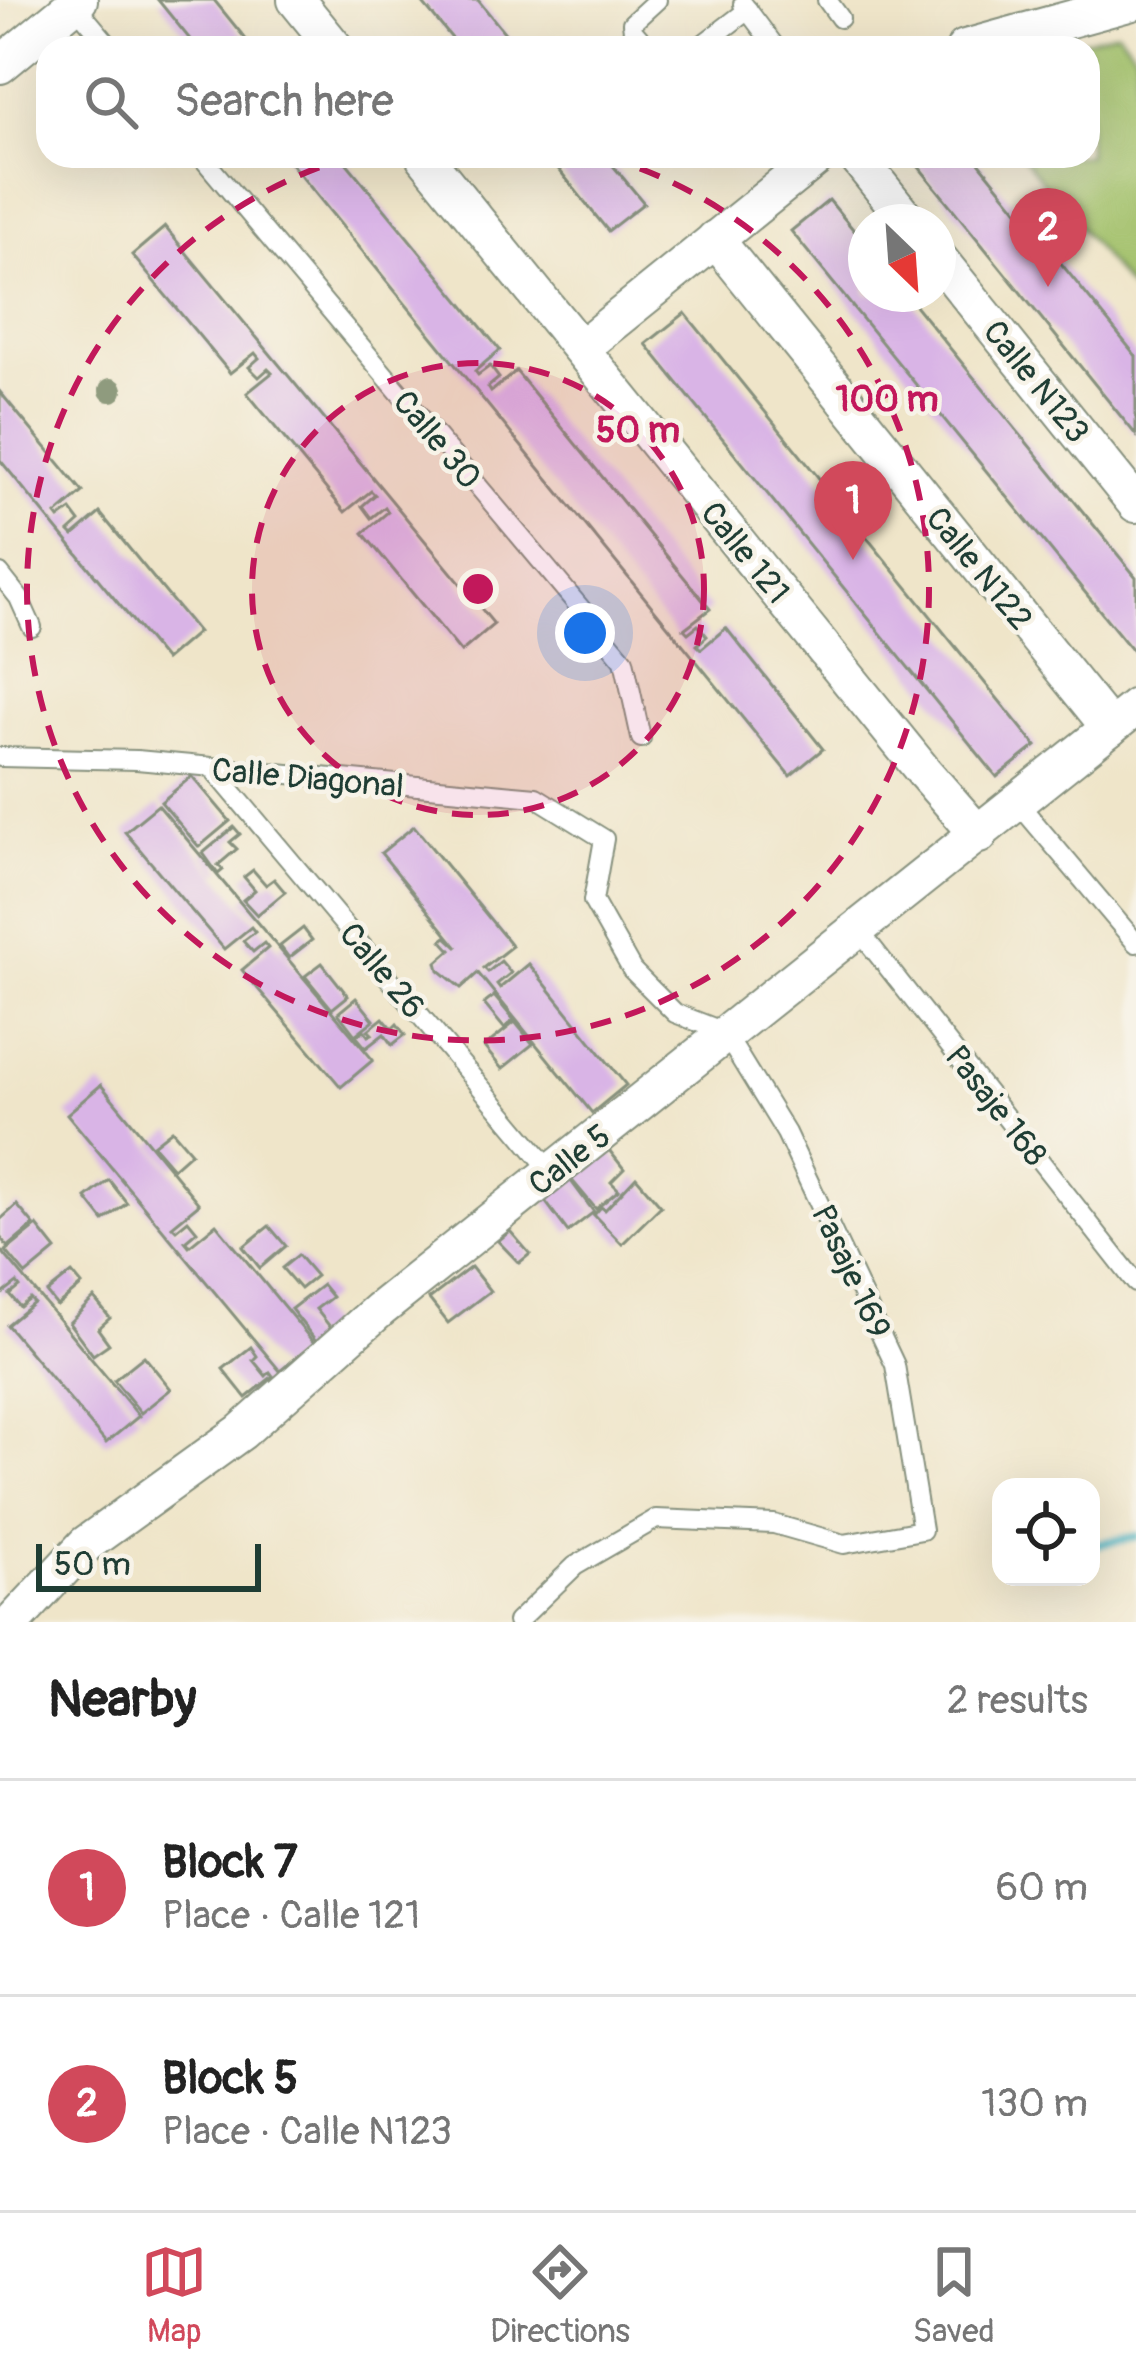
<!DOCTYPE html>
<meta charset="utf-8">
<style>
:root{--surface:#fff;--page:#f2f2f2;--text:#222;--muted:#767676;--line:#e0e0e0;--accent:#d1495b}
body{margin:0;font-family:Pangolin,sans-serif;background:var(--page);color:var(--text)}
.controls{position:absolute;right:36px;bottom:36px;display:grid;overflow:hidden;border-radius:24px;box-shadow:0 12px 48px #0002}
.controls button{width:108px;height:108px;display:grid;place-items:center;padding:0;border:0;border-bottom:3px solid var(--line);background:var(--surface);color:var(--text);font:60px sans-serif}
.compass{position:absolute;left:848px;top:204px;width:108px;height:108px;border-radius:50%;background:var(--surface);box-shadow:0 12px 48px #0002;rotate:155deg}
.scale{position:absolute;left:36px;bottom:30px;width:225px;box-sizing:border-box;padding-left:12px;border:6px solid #1f3d34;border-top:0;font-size:33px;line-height:42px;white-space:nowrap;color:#1f3d34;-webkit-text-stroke:9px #f7f3e8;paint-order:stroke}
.you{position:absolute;left:585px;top:633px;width:42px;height:42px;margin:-30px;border:9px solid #fff;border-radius:50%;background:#1a73e8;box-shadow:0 0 0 18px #1a73e833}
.badge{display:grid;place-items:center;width:78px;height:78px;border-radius:50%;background:var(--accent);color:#fff;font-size:39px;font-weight:700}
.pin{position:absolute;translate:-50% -99px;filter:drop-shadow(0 3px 6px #0008)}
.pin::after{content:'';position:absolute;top:63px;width:42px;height:36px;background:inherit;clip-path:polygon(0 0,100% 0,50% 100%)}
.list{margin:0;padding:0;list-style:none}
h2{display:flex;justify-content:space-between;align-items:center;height:156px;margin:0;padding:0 48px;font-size:51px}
h2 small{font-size:39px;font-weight:400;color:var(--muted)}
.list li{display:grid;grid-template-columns:78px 1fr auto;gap:36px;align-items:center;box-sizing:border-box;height:216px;padding:0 48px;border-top:3px solid var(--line)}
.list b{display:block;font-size:45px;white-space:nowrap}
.list p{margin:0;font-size:39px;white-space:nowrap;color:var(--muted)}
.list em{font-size:39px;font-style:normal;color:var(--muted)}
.icon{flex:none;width:66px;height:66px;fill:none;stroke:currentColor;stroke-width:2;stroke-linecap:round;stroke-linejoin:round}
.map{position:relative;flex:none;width:1136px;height:1622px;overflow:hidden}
.search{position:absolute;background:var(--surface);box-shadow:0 12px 48px #0002;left:36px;right:36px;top:36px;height:132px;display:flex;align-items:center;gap:30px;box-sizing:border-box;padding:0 42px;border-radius:36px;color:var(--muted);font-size:45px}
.sheet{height:588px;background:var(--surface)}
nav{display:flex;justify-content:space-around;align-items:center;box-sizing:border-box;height:168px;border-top:3px solid var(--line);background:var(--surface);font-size:33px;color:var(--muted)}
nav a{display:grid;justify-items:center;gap:6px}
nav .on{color:var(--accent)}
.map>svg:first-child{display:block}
.green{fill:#a1c069;stroke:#607e4e;stroke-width:3}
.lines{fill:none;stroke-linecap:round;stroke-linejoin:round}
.stream{stroke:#46b3c2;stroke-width:9}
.building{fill:#d9b4e6}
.service-casing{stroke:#87917e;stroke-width:22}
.minor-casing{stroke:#87917e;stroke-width:40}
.service{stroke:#fff;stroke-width:18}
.minor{stroke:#fff;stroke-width:36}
.tree{fill:#8f9b7e}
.ring{fill:none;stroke:#c2185b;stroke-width:6;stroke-dasharray:21 15}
.labels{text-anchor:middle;stroke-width:9;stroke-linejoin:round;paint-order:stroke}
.street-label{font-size:33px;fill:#1f3d34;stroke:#f7f3e8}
.centre{fill:#c2185b;stroke:#f7f3e8;stroke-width:6}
.ring-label{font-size:36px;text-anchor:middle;font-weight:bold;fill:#c2185b;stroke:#f7f3e8;stroke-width:9;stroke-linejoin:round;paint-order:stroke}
</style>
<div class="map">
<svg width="1136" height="1622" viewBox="0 0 1136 1622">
<rect width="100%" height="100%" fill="#f7f3e8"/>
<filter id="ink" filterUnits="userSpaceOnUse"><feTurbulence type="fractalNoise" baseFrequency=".00833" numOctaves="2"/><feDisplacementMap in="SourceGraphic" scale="24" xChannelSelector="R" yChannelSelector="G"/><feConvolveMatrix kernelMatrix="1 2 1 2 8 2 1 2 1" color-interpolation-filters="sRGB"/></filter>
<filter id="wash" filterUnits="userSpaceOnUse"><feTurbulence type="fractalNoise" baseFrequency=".004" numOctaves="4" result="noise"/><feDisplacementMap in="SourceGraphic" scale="48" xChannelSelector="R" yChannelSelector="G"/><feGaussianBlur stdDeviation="2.7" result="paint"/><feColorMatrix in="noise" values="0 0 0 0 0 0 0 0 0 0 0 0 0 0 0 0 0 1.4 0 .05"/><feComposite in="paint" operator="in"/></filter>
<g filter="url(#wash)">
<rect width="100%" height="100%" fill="#efe5c9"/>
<!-- green -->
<path class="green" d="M1117 31 1136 54V297L1022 156H1088V48H1058Z"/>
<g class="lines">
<!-- stream -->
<path class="stream" d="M1091 1545 1136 1537"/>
</g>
<g id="blocks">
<!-- building -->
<g class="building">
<path d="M158 0H214L253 48H197Z"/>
<path d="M420 0H478L517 48H460Z"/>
<path d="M285 156H341L500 350 475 371 478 375 490 366 499 378 488 387 491 392 516 371 710 609 684 629 688 633 698 625 707 636 697 645 701 649 726 628 823 749 790 776Z"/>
<path d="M548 156H605L644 203 608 231Z"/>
<path d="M910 156H974L1136 356V435Z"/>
<path d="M829 200 866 245V294H906L1136 577V655L791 231Z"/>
<path d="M165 227 494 624 461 652 363 533 388 512 385 507 371 518 362 506 375 495 371 491 345 512 247 393 272 373 268 369 259 377 249 367 259 358 255 353 230 373 132 255Z"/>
<path d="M685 313 1036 746 997 777 646 344Z"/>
<path d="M0 392 83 492 56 515 59 519 71 510 80 522 69 532 73 536 100 513 198 632 165 660 0 460Z"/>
<path d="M192 776 230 821 199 847 161 802Z"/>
<path d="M158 805 373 1060 341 1087 242 970 268 948 264 943 253 952 243 941 255 932 251 927 224 949 125 832Z"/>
<path d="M414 826 512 946 484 968 488 972 501 961 511 973 497 984 500 988 529 964 626 1085 592 1113 478 973 461 988 439 970 437 962 451 950 442 940 446 937 458 948 381 853Z"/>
<path d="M234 827 240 834 230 842 237 849 218 865 223 870 218 874 203 853Z"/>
<path d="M253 870 266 885 274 879 285 892 257 915 243 900 255 890 244 877Z"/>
<path d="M303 928 312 940 289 958 280 946Z"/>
<path d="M322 963 348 996 332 1009 305 976Z"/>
<path d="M494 996 514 1020 504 1028 484 1004Z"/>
<path d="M356 998 374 1020 355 1035 338 1013Z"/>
<path d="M383 1018 392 1029 397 1024 405 1035 392 1045 384 1034 366 1048 356 1036 364 1030 368 1036 372 1034 368 1030Z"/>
<path d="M515 1022 533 1044 502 1069 484 1047Z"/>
<path d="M101 1085 199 1204 172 1226 176 1230 188 1220 197 1231 185 1241 189 1246 216 1224 314 1343 280 1371 67 1114Z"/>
<path d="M172 1130 191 1152 173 1168 153 1145Z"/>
<path d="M609 1150 624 1169 611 1182 619 1190 596 1209 570 1178Z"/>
<path d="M565 1173 594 1212 568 1232 539 1193Z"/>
<path d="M636 1177 661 1206 622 1244 594 1215 601 1207 605 1210Z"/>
<path d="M109 1180 127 1203 104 1221 86 1198Z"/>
<path d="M17 1205 34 1225 8 1247 0 1237V1220Z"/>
<path d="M37 1226 56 1250 26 1275 6 1251Z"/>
<path d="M269 1226 286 1246 260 1268 243 1247Z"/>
<path d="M510 1231 530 1254 519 1263 498 1241Z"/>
<path d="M0 1249 139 1416 106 1443 7 1325 34 1303 30 1299 20 1307 10 1295 20 1287 17 1283 0 1296Z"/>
<path d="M298 1255 316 1276 300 1289 282 1268Z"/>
<path d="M471 1267 490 1291 448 1323 429 1299Z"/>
<path d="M72 1273 82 1285 57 1306 47 1293Z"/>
<path d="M322 1285 332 1297 316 1309 331 1328 316 1341 291 1309Z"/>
<path d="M94 1298 110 1318 98 1329 109 1344 93 1355 69 1323Z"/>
<path d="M251 1347 257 1356 253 1360 266 1376 270 1372 273 1376 246 1398 223 1369Z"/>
<path d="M144 1356 171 1389 141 1413 114 1380Z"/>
</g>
</g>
</g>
<g filter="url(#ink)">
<use href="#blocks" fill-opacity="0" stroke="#87917e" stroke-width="3"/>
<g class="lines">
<defs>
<g id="service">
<path d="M827 0 840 18"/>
<path d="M74 4 111 48"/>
<path d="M743 4 776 48"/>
<path d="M648 48 633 31 632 23 657 0"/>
<path d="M698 48 748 10"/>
<path d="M201 156 624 660 641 738"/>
<path d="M0 574 19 598 32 627"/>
<path d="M0 757 137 760 536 797 604 839 593 901 632 970 675 1013 724 1032 786 1133 895 1365 922 1530 844 1544 774 1524 656 1519 575 1566 517 1622"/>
<path d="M213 769 552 1172"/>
<path d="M1018 803 1136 943"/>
<path d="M857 928 1136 1283"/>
</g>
<g id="minor">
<path d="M296 0 335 48"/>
<path d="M965 48 1136 1"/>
<path d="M0 65 79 0"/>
<path d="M424 156 924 772 979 835"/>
<path d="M856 156 909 222"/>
<path d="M715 239 1110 728"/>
<path d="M938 258 1136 504"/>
<path d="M581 348 819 156"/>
<path d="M13 1622 86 1544 241 1432 379 1310 1136 707"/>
</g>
</defs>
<!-- service casing -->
<use href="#service" class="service-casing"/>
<!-- minor casing -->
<use href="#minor" class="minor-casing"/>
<!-- service -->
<use href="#service" class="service"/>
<!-- minor -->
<use href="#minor" class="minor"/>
</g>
<!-- trees -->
<circle class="tree" cx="111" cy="390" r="12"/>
</g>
<!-- distance rings -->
<circle cx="478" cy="589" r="226" fill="#c2185b" fill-opacity=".12"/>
<g class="ring">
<circle cx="478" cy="589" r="226"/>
<path d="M606 157A451 451 0 1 1 350 157"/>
</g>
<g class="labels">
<!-- street labels -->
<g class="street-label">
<text transform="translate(1037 381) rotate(51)" y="12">Calle N123</text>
<text transform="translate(438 439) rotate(50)" y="12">Calle 30</text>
<text transform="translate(746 552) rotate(51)" y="12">Calle 121</text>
<text transform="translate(980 568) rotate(51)" y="12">Calle N122</text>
<text transform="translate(308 777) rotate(5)" y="12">Calle Diagonal</text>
<text transform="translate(383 970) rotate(50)" y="12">Calle 26</text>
<text transform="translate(997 1105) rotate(52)" y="12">Pasaje 168</text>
<text transform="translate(569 1159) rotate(-38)" y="12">Calle 5</text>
<text transform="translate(852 1271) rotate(65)" y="12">Pasaje 169</text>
</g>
</g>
<circle cx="478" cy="589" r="18" class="centre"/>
<g class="ring-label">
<text x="887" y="411">100 m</text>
<text x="638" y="442">50 m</text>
</g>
</svg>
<div class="controls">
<button><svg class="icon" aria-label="locate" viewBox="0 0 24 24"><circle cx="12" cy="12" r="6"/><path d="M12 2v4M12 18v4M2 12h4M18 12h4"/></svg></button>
</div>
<svg class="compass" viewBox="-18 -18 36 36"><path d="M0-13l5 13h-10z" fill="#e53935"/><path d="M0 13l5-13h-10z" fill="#767676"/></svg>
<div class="scale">50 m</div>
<div class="you"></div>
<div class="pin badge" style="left:853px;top:560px">1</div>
<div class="pin badge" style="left:1048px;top:287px">2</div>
<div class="search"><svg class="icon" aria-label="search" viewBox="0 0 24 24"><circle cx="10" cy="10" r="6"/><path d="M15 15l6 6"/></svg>Search here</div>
</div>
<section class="sheet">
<h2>Nearby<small>2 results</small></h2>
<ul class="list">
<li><span class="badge">1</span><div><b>Block 7</b><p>Place · Calle 121</p></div><em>60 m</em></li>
<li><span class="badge">2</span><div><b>Block 5</b><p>Place · Calle N123</p></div><em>130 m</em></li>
</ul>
</section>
<nav>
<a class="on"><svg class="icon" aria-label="map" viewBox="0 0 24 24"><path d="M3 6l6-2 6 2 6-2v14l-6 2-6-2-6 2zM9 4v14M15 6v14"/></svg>Map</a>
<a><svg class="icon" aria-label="directions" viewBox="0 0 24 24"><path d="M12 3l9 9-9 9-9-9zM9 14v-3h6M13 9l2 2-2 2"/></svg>Directions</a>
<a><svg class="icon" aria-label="saved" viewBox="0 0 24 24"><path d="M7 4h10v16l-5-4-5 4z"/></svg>Saved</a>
</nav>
